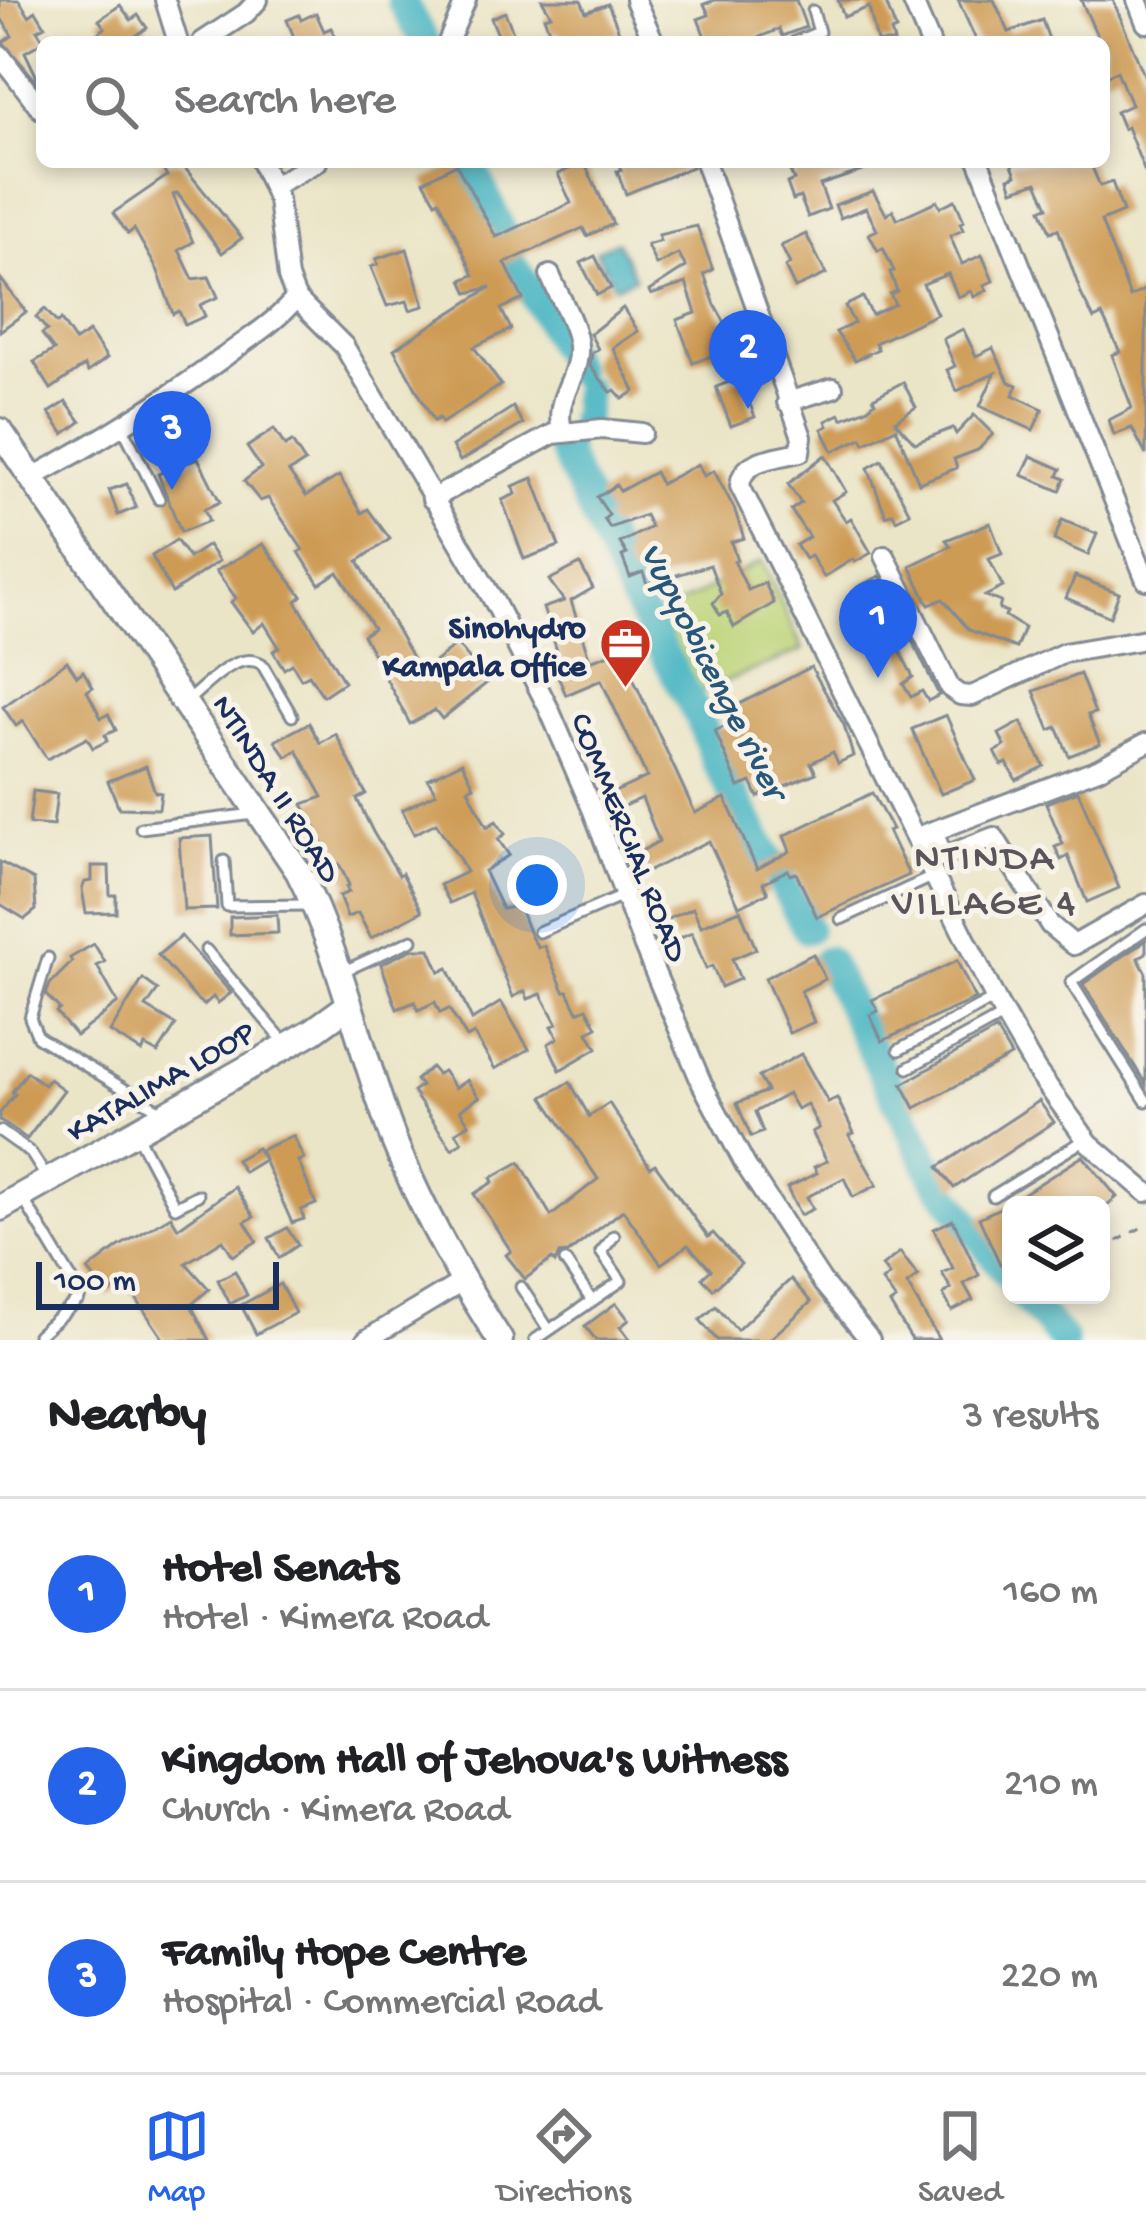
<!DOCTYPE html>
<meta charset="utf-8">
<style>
:root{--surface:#fff;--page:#f2f2f2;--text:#202124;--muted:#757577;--line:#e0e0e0;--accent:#2563eb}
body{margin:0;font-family:"Gochi Hand",sans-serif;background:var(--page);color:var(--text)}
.controls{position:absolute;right:36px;bottom:36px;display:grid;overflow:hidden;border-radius:18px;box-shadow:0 6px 18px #0003}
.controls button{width:108px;height:108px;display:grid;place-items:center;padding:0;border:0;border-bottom:3px solid var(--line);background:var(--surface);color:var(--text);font:60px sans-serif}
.scale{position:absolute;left:36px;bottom:30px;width:243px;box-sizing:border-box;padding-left:12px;border:6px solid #1b2f5e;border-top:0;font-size:33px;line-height:42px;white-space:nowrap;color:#1b2f5e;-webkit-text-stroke:9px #f7f3e8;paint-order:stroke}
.you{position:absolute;left:537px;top:885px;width:42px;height:42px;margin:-30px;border:9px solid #fff;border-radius:50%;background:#1a73e8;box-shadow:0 0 0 18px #1a73e833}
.badge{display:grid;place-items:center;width:78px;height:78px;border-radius:50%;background:var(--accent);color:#fff;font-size:39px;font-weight:700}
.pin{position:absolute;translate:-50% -99px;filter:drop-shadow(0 3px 6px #0008)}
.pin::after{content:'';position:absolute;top:63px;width:42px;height:36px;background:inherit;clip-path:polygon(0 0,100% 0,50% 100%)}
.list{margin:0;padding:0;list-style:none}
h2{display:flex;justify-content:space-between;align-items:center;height:156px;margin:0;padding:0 48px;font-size:51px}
h2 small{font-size:39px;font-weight:400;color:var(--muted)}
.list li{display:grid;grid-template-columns:78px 1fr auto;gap:36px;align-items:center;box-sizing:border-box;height:192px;padding:0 48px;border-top:3px solid var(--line)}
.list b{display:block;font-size:45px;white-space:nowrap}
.list p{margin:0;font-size:39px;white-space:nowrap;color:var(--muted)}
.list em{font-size:39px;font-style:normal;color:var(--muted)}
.icon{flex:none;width:66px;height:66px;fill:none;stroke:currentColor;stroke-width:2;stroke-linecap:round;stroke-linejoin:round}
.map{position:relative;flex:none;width:1146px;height:1340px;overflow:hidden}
.search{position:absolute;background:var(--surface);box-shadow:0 6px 18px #0003;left:36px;right:36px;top:36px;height:132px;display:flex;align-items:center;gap:30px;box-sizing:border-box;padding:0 42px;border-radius:18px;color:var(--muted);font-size:45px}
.sheet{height:732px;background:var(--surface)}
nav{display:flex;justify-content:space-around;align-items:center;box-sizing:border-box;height:168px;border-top:3px solid var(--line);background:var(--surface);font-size:33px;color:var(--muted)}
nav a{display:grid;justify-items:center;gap:6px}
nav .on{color:var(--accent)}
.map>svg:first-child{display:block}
.green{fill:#bdd479;stroke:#6c826c;stroke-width:3}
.water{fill:#47b5c3;stroke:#317290;stroke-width:3}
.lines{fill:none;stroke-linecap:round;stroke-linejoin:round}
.river{stroke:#47b5c3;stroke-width:30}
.building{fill:#ce9b55}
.lane-casing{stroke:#838a93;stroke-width:15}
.street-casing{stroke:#838a93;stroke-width:24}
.secondary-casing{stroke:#838a93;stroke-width:30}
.path{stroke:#838a93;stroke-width:3;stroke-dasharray:9 9;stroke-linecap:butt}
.lane{stroke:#fff;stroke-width:9}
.street{stroke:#fff;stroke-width:18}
.secondary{stroke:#fff;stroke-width:24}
.labels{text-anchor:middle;stroke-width:10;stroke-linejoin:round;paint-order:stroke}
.poi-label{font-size:33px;font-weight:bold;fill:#1b2f5e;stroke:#f7f3e8;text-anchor:end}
.street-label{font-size:33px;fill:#1b2f5e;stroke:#f7f3e8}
.water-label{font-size:36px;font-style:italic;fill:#28577c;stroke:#f7f3e8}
.quarter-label{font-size:39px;letter-spacing:3px;fill:#5a555b;stroke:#f7f3e8}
</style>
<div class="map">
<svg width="1146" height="1340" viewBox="0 0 1146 1340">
<rect width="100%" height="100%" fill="#f7f3e8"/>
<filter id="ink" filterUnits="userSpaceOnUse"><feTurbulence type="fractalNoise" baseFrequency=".00833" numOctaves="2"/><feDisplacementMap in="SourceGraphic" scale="24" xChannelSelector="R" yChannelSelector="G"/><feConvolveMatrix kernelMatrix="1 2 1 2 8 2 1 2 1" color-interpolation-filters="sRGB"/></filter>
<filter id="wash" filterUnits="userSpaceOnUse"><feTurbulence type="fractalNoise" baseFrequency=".004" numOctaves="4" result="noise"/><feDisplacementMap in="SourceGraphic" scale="48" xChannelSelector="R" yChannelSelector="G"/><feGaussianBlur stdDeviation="2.7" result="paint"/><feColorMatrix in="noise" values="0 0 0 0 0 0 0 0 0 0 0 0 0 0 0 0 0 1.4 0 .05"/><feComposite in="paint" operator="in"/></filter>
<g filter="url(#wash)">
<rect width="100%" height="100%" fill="#ebe5c8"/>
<!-- green -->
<path class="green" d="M762 561 803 650 699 692 657 616Z"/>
<!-- water -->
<path class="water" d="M617 241 635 278 615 286 596 251Z"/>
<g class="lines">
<!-- river -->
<g class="river">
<path d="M401 0 425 42"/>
<path d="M470 162 500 227 511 264 533 293 574 370"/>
<path d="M583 421 586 391"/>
<path d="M566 444 562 449 633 597 700 719 716 762 807 929"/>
<path d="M827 960 936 1180 1011 1279"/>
<path d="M1022 1295 1063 1340"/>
</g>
</g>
<g id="blocks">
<!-- building -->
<g class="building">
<path d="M0 0H19L29 16 36 11 45 26 37 30 44 41 25 52 42 88 3 42 12 36 0 16Z"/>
<path d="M542 0H581L586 12 608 4 620 34 598 42H561L558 32 551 35 544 17 551 15Z"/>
<path d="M715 0H796L806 27 782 36 779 29 748 42H707L698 19 709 15 704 4Z"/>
<path d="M838 0H885L896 30 891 32 894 42H877L869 7 844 17Z"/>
<path d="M958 0H994L1009 32 1042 20 1050 42H977Z"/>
<path d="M1081 0H1113L1146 80V175L1127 127 1123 129 1116 112 1131 105 1117 71 1104 77V42H1100Z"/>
<path d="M120 5 131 20 138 15 147 28 127 42H86L105 28 99 20Z"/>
<path d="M505 12 517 42H501L491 18Z"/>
<path d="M316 13 324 31 331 28 338 42H296L287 20 299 15 301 20Z"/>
<path d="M157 162H180L242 238 222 253 177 193 173 195 193 242 179 250 193 279 209 277 218 297 200 305 205 316 185 325 179 311 173 314 158 271 134 229 128 234 113 213 167 176Z"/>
<path d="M584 162 613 224 587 236 583 228 505 263 523 299 501 309 511 329 474 347 501 385 442 423 439 418 434 421 394 349 491 287 468 293 462 280 474 275 439 200 436 202 424 181 456 164 496 237 571 203 558 174Z"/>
<path d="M618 162H692V167L626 194 617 171 621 170Z"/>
<path d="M814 162H879L880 165 820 185 829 209 808 217 800 197 793 200 787 183 794 180 790 171Z"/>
<path d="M1011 162H1090L1100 186 1112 182 1123 212 1101 221 1130 297 1146 289V455L1132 428 1114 435 1109 420 1132 408 1112 355 1120 352 1102 315 1094 319 1082 296 1058 229 1050 232 1041 209 1048 207 1037 182 1013 190 1009 178 1016 175Z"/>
<path d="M873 191 886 214 893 210 897 219 937 201 940 207 955 200 964 221 960 223 963 230 950 236 962 264 982 255 993 281 984 285 987 290 974 297 971 291 958 297 948 274 923 284 937 314 875 343 878 349 855 360 836 332 854 323 845 306 863 297 872 315 895 304 890 294 897 291 890 272 894 271 883 248 878 251 869 234 877 230 866 208 840 218 835 205Z"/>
<path d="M697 226 713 270 704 274 715 305 725 323 733 321 740 345 693 363 677 320 696 313 686 283 651 295 649 291 686 267 678 254 656 265 647 245 660 241 658 235Z"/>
<path d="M806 234 826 274 795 288 785 267 790 264 781 246Z"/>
<path d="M407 249 424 306 410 310 407 301 387 306 371 267 378 264 376 259Z"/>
<path d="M595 256 611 288 597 295 581 263Z"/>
<path d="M0 278 26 312 0 331Z"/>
<path d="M623 308 638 331 613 348 635 391 623 399 615 390 611 392 590 366 592 353 598 349 590 334Z"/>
<path d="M45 309 57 323 61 320 75 341 89 332 107 358 88 372 84 366 51 389 34 362 54 350 42 334 47 330 36 317Z"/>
<path d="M963 329 976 356 993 348 1009 382 1017 385 1013 395 1043 409 1033 430 980 406 995 373 957 391 947 370 955 366 943 339Z"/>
<path d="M755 357 764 381 744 389 755 417 731 426 716 387 745 376 740 363Z"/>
<path d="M903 382 916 407 895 421 915 443 953 428 956 434 974 415 993 434 978 450 954 459 957 468 919 483 896 428 865 443 862 438 833 451 822 429 828 426 826 421 840 414 842 419 867 409 875 402 873 398Z"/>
<path d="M66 402 81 422 64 434 49 413Z"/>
<path d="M513 407 523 424 460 461 452 446Z"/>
<path d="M274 429 285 446 292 442 305 462 289 472 306 496 339 476 362 513 368 509 390 539 358 561 421 673 457 644 488 682 442 719 435 710 410 724 363 635 373 628 338 572 319 584 299 552 303 550 268 498 260 501 244 481 261 468 247 447Z"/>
<path d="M825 455 846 492 832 500 846 521 851 518 871 553 855 562 853 559 824 577 811 556 805 559 796 545 809 537 791 510 801 503 788 484Z"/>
<path d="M1031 456 1061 469 1058 476 1065 479 1060 491 1022 475Z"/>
<path d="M198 458 220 502 204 509 209 521 181 532 158 474Z"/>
<path d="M882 460 910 513 896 520 893 513 886 516 868 468Z"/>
<path d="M698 464 704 476 714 471 734 508 744 538 731 542 737 560 734 561 748 590 765 583 774 603 734 627 727 612 720 615 713 603 721 594 710 565 647 584 643 572 630 577 622 556 627 554 620 543 651 527 645 515 610 528 604 519 609 515 597 497 616 485 620 491 655 472 661 484Z"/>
<path d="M533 478 559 546 524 559 502 500 516 494 513 486Z"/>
<path d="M127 484 136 508 118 515 109 490Z"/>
<path d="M1062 520 1097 534 1088 555 1054 540Z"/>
<path d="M990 523 1002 554 989 559 1003 587 985 596 1001 602 999 609 1007 612 1005 616 1024 628 1016 648 969 630 943 599 929 605 910 566 951 546 946 540Z"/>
<path d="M176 540 189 558 208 545 219 561 172 593 152 556Z"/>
<path d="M263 544 302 596 296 601 344 682 323 696 309 675 301 679 292 664 284 669 273 651 279 647 264 623 253 632 231 602 236 598 216 571Z"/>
<path d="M580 564 593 588 571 601 590 661 620 650 695 813 725 798 757 869 790 851 784 836 872 793 892 829 888 831 909 875 817 917 796 873 790 875 788 870 763 883 768 893 739 906 709 841 641 875 633 856 659 841 642 798 608 813 602 798 647 777 601 680 566 695 555 669 562 666 543 608 564 601 549 580Z"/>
<path d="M880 576 939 695 928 701 922 691 911 697 903 684 913 677 894 639 880 646 868 641 860 626 861 618 871 607 860 586Z"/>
<path d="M1075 576 1119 593 1110 617 1066 598Z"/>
<path d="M67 661 77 676 83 671 93 687 87 691 101 718 108 714 116 730 105 735 107 741 93 748 87 738 47 759 23 721 16 726 3 707Z"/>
<path d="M811 667 844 725 853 756 838 763 833 752 811 763 816 773 758 797 751 782 739 787 715 731 728 725 722 713Z"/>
<path d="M1080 674 1095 713 1088 715 1100 744 1069 756 1057 727 1050 730 1034 691Z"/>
<path d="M946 715 975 780 941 794 912 729Z"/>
<path d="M1021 722 1044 766 1016 780 1007 763 1002 765 995 752 1005 746 999 734Z"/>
<path d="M309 723 320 743 336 734 366 794 357 799 373 832 399 875 402 873 422 911 371 938 358 913 347 917 339 896 349 892 346 887 349 885 339 864 334 866 303 804 323 797 297 750 287 757 275 741Z"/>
<path d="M462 762 474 786 468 789 487 827 496 821 505 834 498 839 509 855 484 871 502 909 519 906 531 937 538 947 544 946 564 991H568L578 1012 587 1008 597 1027 588 1032 597 1048 560 1070 548 1044 558 1038 552 1026 557 1024 541 994 528 999 525 991 513 997 471 893 450 903 440 885 466 872 460 860 436 823 414 834 402 810 436 793 428 779Z"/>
<path d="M146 766 155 792 161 793 159 809 119 808 108 781Z"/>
<path d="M33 791 57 794 53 826 29 824Z"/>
<path d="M1078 791 1119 888 1087 902 1068 856 1061 860 1055 847 1063 844 1046 803Z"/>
<path d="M212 836 217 909 184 910 179 838Z"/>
<path d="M0 862 34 880 36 910 25 919 0 904Z"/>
<path d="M92 866H109L110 895H116V912L86 913 82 889 85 882 92 881Z"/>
<path d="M693 908 701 926 740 910 756 949 732 959 740 979 721 987 712 966 706 969 692 933 674 941 665 920Z"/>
<path d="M277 915 278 933 230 935V917Z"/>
<path d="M181 936 231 993 218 1003 213 997 204 1005 196 999 158 955Z"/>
<path d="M1146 940V953L1138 958 1146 973V1084L1083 984Z"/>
<path d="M94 944 105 962 97 966 118 1003 76 1036 56 1012 60 1009 46 995 50 984 72 962 70 958Z"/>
<path d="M413 949H430L440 972 448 968 472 1020 501 1002 529 1049 495 1069 474 1034 467 1038 449 1009 440 1013 435 1002 418 1010 415 1002 397 1009 381 964Z"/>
<path d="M813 954 825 979 801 991 814 1022 789 1033 765 978Z"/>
<path d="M957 961 975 999 882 1041 870 1015 878 1011 872 1000Z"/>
<path d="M143 979 158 990 146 1007 176 1025 158 1053 145 1046 142 1052 110 1032Z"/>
<path d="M996 1030 1011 1056 915 1108 902 1084Z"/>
<path d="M801 1054 828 1102 837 1098 854 1133 849 1135 877 1185 853 1197 844 1178 807 1197 813 1209 800 1215 787 1188 817 1173 814 1167 827 1161 812 1132 819 1128 807 1104 797 1109 788 1094 755 1112 763 1132 751 1137 737 1103 767 1091 759 1077Z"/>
<path d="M431 1067 437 1074 443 1071 455 1088 467 1080 479 1097 460 1110 469 1124 456 1132 462 1142 452 1149 413 1092 421 1086 416 1080Z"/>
<path d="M27 1072 44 1085 49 1079 64 1090 27 1139 0 1120V1113L15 1094 12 1092Z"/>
<path d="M570 1082 589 1116 609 1103 650 1167 655 1164 708 1237 713 1233 741 1264 713 1289 702 1278 711 1270 688 1245 661 1264 623 1210 568 1253 559 1254 555 1263 552 1259 525 1279 506 1255 511 1251 474 1194 493 1182 491 1178 520 1162 551 1216 598 1179 543 1097Z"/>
<path d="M1039 1101 1054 1122 954 1188 938 1167Z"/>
<path d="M293 1136 304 1159 298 1161 316 1204 301 1210 304 1219 292 1223 264 1160 244 1172 236 1160 257 1148 264 1159 260 1150Z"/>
<path d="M1083 1156 1117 1197 1107 1205H1011V1258L1000 1264 979 1218 1006 1205Z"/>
<path d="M235 1187 254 1217 245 1222 257 1241 233 1256 223 1240 186 1263 209 1289 191 1305 209 1340H164L125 1282 107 1295 88 1270 118 1247 171 1216 178 1228Z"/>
<path d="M953 1220 979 1275 964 1284 973 1300 952 1311 943 1294 951 1289 942 1273 953 1268 934 1229Z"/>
<path d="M287 1228 298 1245 279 1258 269 1238Z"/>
<path d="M900 1252 918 1276 907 1284 939 1340H912L890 1304 896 1300 882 1281 889 1275 882 1266Z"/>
<path d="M235 1271 247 1295 230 1304 218 1280Z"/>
<path d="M791 1279 811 1302 769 1340H717L700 1320 716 1306 737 1330Z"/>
<path d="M280 1284 295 1313 256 1334 241 1305Z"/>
<path d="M616 1303 629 1320 620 1327 630 1340H596L585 1326Z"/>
</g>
</g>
</g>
<g filter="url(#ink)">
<use href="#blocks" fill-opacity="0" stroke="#838a93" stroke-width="3"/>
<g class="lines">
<defs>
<g id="lane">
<path d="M795 42 819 32 813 11"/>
<path d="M123 428 159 499"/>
<path d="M186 702C206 686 237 649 262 664L292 716"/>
<path d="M141 828 254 814"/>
<path d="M224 861 227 906 310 905"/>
<path d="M841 919 932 877"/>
<path d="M1146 929 1071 982 1146 1101"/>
<path d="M539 932 625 895"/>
<path d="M206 950 287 1045"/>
<path d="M48 958 30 1018 38 1037 164 1113"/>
<path d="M344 971 412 940"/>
<path d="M899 1050 995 998"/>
<path d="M908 1068 1004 1015"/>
<path d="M0 1131 31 1153 48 1180"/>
<path d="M137 1135 175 1207 198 1195"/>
<path d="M993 1196 1086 1139"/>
<path d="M24 1200 80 1293 79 1299 38 1335"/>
<path d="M565 1261 592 1301"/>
<path d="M521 1287 549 1330"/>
<path d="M535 1340 621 1281 601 1252 614 1236"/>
</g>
<g id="street">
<path d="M165 0 178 42"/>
<path d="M635 0 654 42"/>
<path d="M912 0 930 42"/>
<path d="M1137 0 1146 23"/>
<path d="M202 42 246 13 258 0"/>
<path d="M448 42 466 0"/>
<path d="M0 55 41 109"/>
<path d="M261 162 278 200 288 278 296 298 344 346 495 603 549 709 593 811 643 944 702 1084 746 1166 822 1282 870 1340"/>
<path d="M705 162 802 437 800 452C777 458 742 458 740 486L998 1004 1036 1070 1089 1143 1146 1192"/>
<path d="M979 162 1146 580"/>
<path d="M273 186 317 162"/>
<path d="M550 275C558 295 573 318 577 339 585 375 550 398 563 432"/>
<path d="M787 402 833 388"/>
<path d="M33 477C100 441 162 402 224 357 250 337 275 323 296 298"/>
<path d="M432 499 553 434 602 429 642 433"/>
<path d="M885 556 950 688 960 695 972 696 1064 653 1146 639"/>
<path d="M933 831 943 857 994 837 1050 925 1074 945 1146 904"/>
<path d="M923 835 1098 769 1146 743"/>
<path d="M366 1340 462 1282"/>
</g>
<g id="secondary">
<path d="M0 431 298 871C342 957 360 1053 395 1143 423 1212 460 1278 500 1340"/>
<path d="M0 1208 313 1031 349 1005"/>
</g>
</defs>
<!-- lane casing -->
<use href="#lane" class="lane-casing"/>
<!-- street casing -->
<use href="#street" class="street-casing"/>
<!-- secondary casing -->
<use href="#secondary" class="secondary-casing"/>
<!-- path -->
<path class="path" d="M1101 1250 1146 1225"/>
<!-- lane -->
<use href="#lane" class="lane"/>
<!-- street -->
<use href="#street" class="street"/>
<!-- secondary -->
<use href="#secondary" class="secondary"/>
</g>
</g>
<!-- icons -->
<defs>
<symbol id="office-pin" viewBox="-11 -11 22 30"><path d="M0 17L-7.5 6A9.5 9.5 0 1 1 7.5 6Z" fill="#c8321e" stroke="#f7f3e8"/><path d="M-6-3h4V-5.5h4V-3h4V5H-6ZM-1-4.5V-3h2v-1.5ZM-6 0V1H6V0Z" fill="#fff"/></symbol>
</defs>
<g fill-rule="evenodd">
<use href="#office-pin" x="596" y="614" width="59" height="81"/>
</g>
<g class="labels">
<!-- poi labels -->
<g class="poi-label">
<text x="586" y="637">Sinohydro<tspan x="586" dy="38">Kampala Office</tspan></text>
</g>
<!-- street labels -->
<g class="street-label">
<text transform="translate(279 787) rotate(58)" y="12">NTINDA II ROAD</text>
<text transform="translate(632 836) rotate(68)" y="12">COMMERCIAL ROAD</text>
<text transform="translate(159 1079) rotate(-30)" y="12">KATALIMA LOOP</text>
</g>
<!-- water labels -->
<g class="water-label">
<text transform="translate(716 669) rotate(63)" y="13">Vupyobicenge river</text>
</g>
<!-- quarter labels -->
<g class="quarter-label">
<text x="985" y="868">NTINDA<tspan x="985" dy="45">VILLAGE 4</tspan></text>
</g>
</g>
</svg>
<div class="controls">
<button><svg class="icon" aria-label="layers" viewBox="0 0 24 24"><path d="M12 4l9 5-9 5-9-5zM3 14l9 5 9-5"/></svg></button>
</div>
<div class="scale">100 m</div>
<div class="you"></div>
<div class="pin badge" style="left:878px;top:678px">1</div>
<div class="pin badge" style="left:748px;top:409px">2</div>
<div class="pin badge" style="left:172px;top:490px">3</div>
<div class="search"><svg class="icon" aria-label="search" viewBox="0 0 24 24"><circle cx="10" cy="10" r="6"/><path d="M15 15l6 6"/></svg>Search here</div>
</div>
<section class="sheet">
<h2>Nearby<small>3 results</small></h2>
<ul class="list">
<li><span class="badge">1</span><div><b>Hotel Senats</b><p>Hotel · Kimera Road</p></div><em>160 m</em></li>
<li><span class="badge">2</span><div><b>Kingdom Hall of Jehova's Witness</b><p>Church · Kimera Road</p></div><em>210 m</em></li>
<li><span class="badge">3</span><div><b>Family Hope Centre</b><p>Hospital · Commercial Road</p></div><em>220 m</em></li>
</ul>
</section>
<nav>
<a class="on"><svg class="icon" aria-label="map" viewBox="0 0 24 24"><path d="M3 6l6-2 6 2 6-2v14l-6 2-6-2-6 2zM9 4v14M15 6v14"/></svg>Map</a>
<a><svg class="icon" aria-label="directions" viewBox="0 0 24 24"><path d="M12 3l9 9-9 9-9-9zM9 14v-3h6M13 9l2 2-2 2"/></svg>Directions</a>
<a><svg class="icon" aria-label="saved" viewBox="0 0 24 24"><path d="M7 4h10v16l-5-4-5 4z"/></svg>Saved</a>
</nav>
